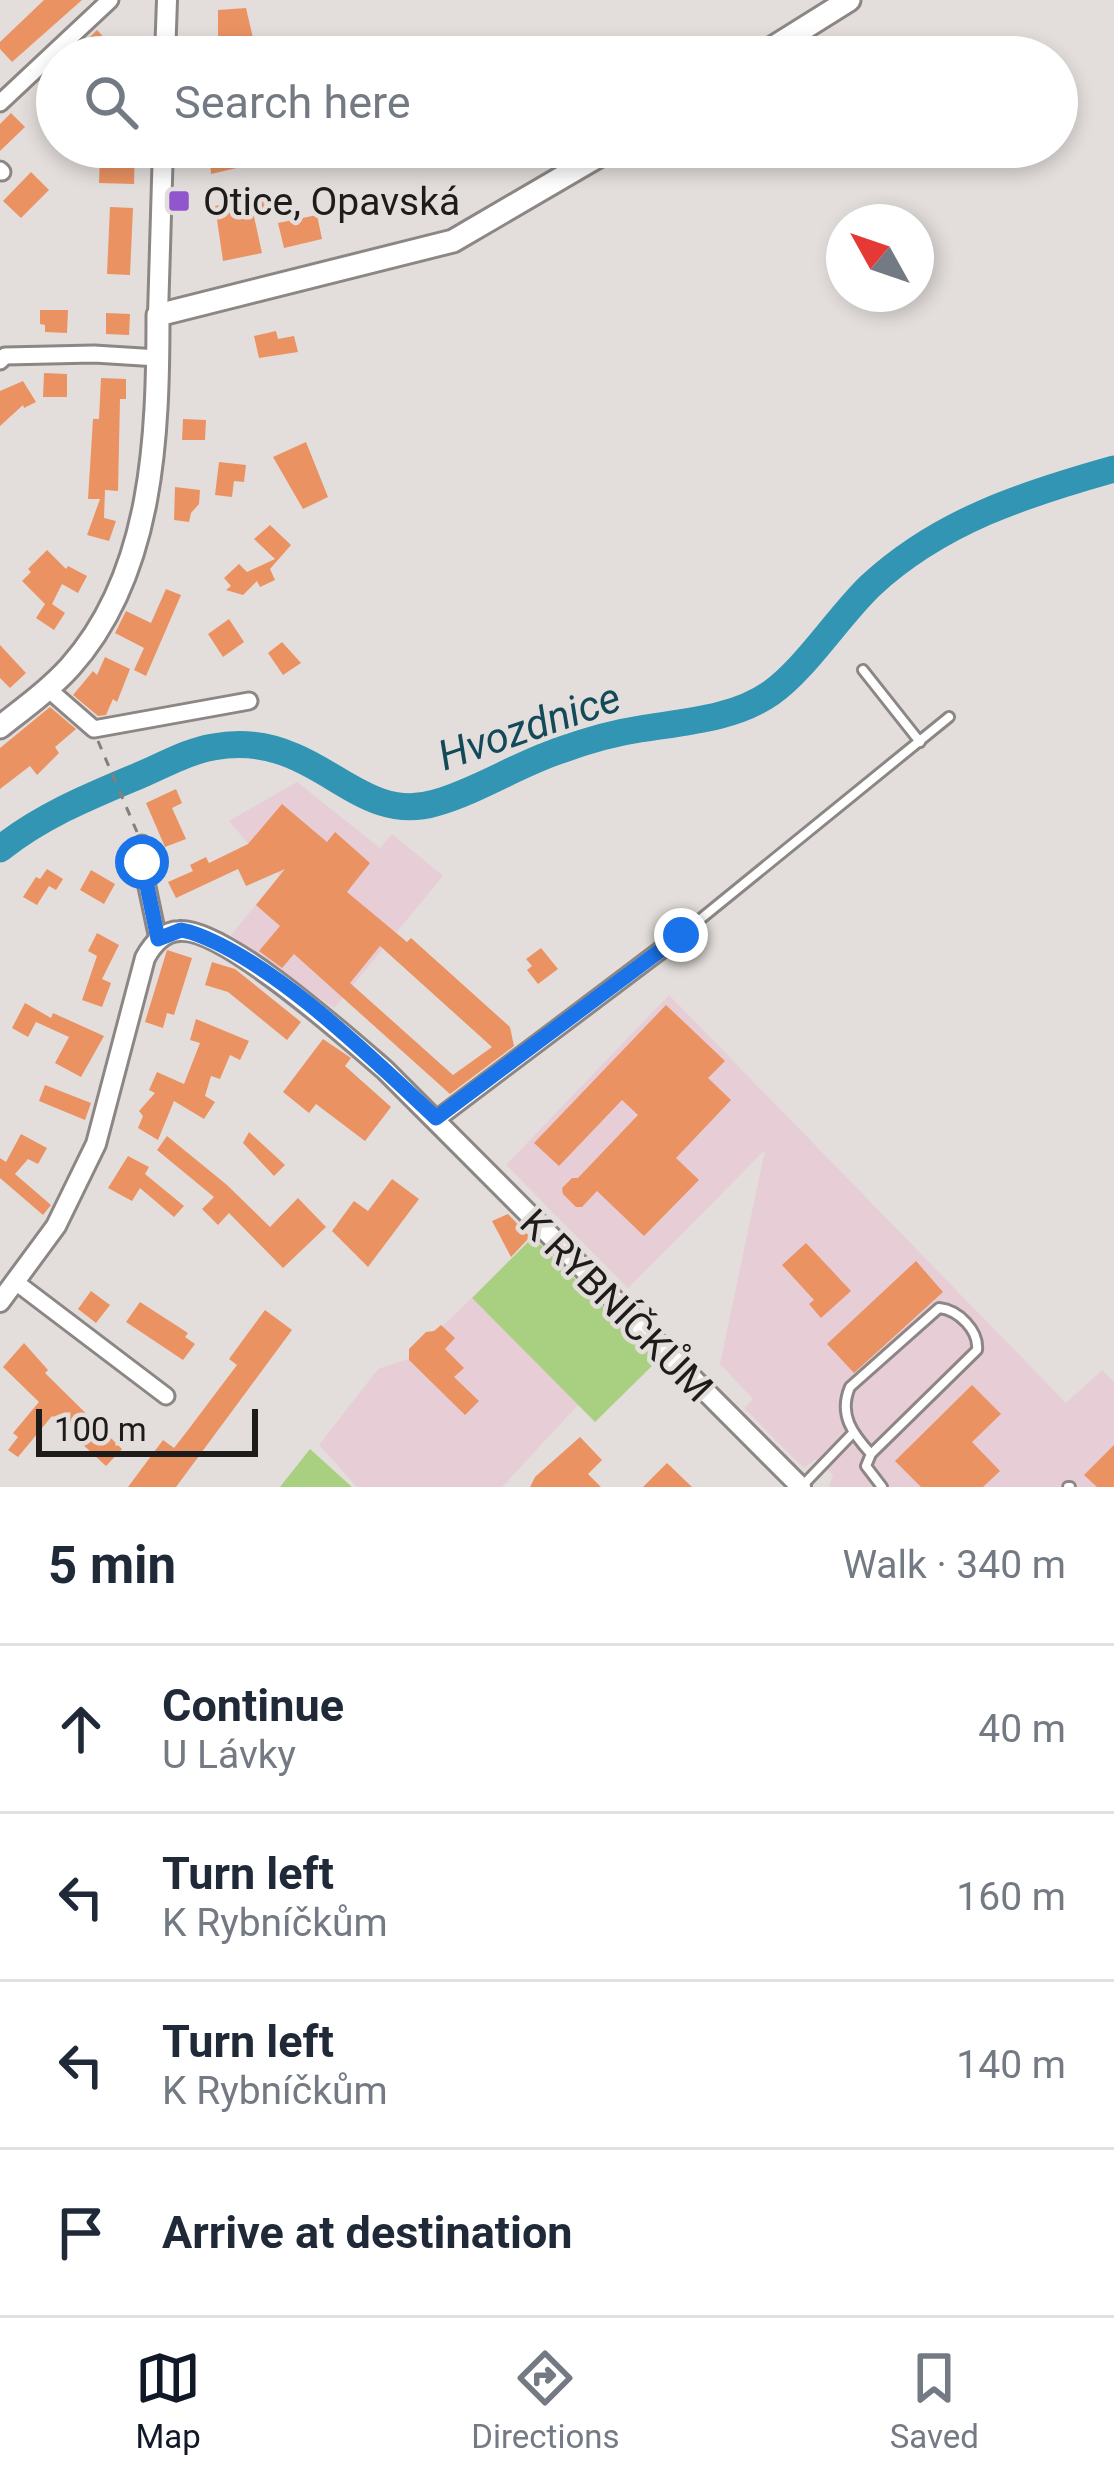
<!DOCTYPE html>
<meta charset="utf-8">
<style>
:root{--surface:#fff;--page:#f2f2f3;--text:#1f2937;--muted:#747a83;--line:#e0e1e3;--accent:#111827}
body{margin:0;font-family:Roboto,sans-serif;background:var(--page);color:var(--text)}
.compass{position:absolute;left:826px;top:204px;width:108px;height:108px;border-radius:50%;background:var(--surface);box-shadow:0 6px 18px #0003;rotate:310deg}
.scale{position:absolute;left:36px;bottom:30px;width:222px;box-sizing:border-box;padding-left:12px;border:6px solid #1e1c1b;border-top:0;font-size:33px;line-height:42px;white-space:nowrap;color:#1e1c1b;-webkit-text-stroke:9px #e3dedb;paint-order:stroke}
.stop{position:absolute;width:36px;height:36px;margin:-27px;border:9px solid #1a73e8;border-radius:50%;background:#fff}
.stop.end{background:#1a73e8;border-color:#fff;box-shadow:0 3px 12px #0008}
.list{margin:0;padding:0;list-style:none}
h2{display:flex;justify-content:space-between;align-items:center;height:156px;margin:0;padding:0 48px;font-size:51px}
h2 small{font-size:39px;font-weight:400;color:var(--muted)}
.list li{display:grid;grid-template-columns:78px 1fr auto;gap:36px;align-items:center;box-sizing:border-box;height:168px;padding:0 48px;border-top:3px solid var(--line)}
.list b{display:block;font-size:45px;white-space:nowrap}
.list p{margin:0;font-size:39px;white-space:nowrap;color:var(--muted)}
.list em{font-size:39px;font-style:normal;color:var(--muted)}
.icon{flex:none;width:66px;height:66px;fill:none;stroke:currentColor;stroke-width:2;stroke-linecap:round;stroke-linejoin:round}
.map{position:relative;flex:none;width:1114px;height:1487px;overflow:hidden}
.search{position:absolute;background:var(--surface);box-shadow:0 6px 18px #0003;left:36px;right:36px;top:36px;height:132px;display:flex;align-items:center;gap:30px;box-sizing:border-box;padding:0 42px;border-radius:66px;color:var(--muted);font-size:45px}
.sheet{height:828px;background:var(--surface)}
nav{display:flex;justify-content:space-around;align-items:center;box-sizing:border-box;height:168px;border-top:3px solid var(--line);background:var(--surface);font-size:33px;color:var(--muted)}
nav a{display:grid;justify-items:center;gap:6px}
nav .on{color:var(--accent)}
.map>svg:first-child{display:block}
.industrial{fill:#e6cdd6}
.green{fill:#a9d080}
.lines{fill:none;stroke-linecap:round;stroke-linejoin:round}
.river{stroke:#3195b3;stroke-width:27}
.building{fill:#eb9262;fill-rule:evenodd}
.service-casing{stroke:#8c8784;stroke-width:14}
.minor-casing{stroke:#8c8784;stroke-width:21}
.tertiary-casing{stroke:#8c8784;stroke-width:24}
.secondary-casing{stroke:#8c8784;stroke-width:27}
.path{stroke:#837f7d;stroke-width:3;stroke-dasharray:9 9;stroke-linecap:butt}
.service{stroke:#fff;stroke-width:8}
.minor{stroke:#fff;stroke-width:15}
.tertiary{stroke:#fff;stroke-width:18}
.secondary{stroke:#fff;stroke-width:21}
.route{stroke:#1a73e8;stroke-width:15}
.poi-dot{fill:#9156cd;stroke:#e3dedb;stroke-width:4.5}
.labels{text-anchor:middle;stroke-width:9;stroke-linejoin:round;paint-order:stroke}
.poi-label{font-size:39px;fill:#1e1c1b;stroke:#e3dedb;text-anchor:start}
.street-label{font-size:39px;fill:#1e1c1b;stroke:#e3dedb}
.water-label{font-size:42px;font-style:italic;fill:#124a5a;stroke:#e3dedb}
</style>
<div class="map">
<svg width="1114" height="1487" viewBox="0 0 1114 1487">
<rect width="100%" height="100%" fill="#e3dedb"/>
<!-- industrial -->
<g class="industrial">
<path d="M297 782 380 848 392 834 443 876 334 1008 231 935 280 875 257 854 229 821Z"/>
<path d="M669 995 1066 1403 1102 1370 1114 1382V1487H829L833 1475 816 1459 804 1468 744 1408 753 1399 720 1364 765 1150 628 1288 506 1165Z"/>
<path d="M472 1298 578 1405 502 1487H357L319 1445 378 1369 408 1359Z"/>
</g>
<!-- green -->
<g class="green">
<path d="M533 1237 657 1361 595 1422 472 1298Z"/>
<path d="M310 1449 352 1487H280Z"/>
</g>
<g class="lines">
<!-- river -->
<path class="river" d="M0 849C44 814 93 795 145 773 166 764 189 751 213 747 240 742 268 745 293 756 342 776 378 820 435 803 478 791 518 764 561 750 586 741 613 733 640 729 683 722 734 719 771 693 805 669 838 617 870 586 940 521 1025 494 1114 469"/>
</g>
<!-- building -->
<g class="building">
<path d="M44 0H82L12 62 0 49V42Z"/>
<path d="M246 8 253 38 218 42V10Z"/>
<path d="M97 30 112 46 101 57H85L78 49Z"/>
<path d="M11 113 25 127 0 151V124Z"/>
<path d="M115 147H135L134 184 99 183 100 155 114 157Z"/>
<path d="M209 147H241L245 166 211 174Z"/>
<path d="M31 172 49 190 21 218 3 201Z"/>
<path d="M278 193 281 206 253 212 262 253 223 261 215 206Z"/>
<path d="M110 207 133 208 130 275 107 274Z"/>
<path d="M317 215 322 239 284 248 278 223Z"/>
<path d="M40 310H68L67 333 45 332V325L40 324Z"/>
<path d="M106 313 130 314 129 335 106 334Z"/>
<path d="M276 331 278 339 294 336 298 352 259 358 254 336Z"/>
<path d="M44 373 67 374V397H43Z"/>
<path d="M101 378 126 379V399H120L118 491 105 490 104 518 116 521 109 541 87 535 100 499H88L93 419H99Z"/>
<path d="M23 381 36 402 24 408 23 405 0 426V391Z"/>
<path d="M183 419 206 420 205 440H182Z"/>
<path d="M306 442 328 497 303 509 273 457Z"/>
<path d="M219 462 246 465 244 482 234 481 232 497 215 495Z"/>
<path d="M175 487 200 490 199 504 191 513 189 522 174 520Z"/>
<path d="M270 525 291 545 270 569 275 580 260 587 257 581 243 595 226 590 231 586 224 578 239 564 247 572 275 559 254 539Z"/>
<path d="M47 550 66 569 68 566 87 576 78 593 62 584 52 604 65 613 54 630 36 618 45 604 22 581 31 572 28 569Z"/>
<path d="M166 589 181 595 146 676 134 670 144 648 115 633 126 611 151 623Z"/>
<path d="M229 619 244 642 223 657 208 634Z"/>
<path d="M282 642 301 663 283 675 268 653Z"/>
<path d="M0 645 26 673 10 688 0 678Z"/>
<path d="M105 657 130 669 117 702 113 699 106 715 98 716 73 695 93 671 97 675Z"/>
<path d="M50 707 76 729 55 747 59 753 37 775 30 766 0 789V748Z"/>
<path d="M176 789 182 803 172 808 186 839 165 847 146 803Z"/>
<path d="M282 804 327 842 335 832 370 863 347 892 407 942 411 938 510 1027 514 1046 450 1094 294 954 282 968 259 951 280 926 256 905 285 869 246 886 238 869 176 898 168 882 193 871 190 865 206 857 209 863 248 844ZM380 946 492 1047 453 1075 350 983Z"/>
<path d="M47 869 63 879 56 890 49 886 37 905 23 897 36 877 40 879Z"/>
<path d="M91 870 115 884 104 904 80 890Z"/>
<path d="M97 933 119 945 102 979 111 983 102 1007 82 1000 97 956 88 951Z"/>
<path d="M541 948 558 969 538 984 527 970 532 966 526 959Z"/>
<path d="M167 950 192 958 174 1015 167 1013 163 1028 145 1022Z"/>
<path d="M212 962 235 969 301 1022 287 1040 228 992 205 985Z"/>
<path d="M25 1003 51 1018 53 1013 104 1036 81 1077 55 1063 69 1037 36 1022 28 1037 12 1028Z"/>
<path d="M666 1005 725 1061 708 1078 731 1100 676 1158 699 1180 644 1236 597 1191 582 1207H576L563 1194 562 1188 572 1178H578L638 1115 622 1100 559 1166 534 1143Z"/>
<path d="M196 1019 249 1041 240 1060 230 1055 220 1079 211 1076 205 1096 215 1102 204 1119 174 1101 158 1140 138 1128 143 1116 139 1111 155 1093 149 1090 157 1072 184 1084 200 1043 190 1040Z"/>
<path d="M323 1039 351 1058 345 1066 391 1107 365 1141 316 1104 309 1113 283 1092Z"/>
<path d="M45 1085 91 1103 85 1120 39 1101Z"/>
<path d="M249 1132 285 1165 274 1176 243 1143Z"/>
<path d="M21 1134 47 1148 38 1164 28 1159 15 1174 51 1205 43 1215 0 1178V1158L6 1162Z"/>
<path d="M167 1136 227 1185 270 1227 298 1198 326 1227 283 1268 229 1213 218 1225 202 1209 214 1197 157 1150Z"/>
<path d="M128 1156 149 1167 145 1174 184 1206 174 1217 140 1188 132 1201 108 1188Z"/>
<path d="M392 1179 419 1199 368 1267 332 1231 354 1201 368 1211Z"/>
<path d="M508 1214 530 1237 511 1257 492 1221Z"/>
<path d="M806 1243 851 1291 821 1318 809 1304 814 1300 782 1265Z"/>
<path d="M916 1261 943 1292 854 1373 827 1344Z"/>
<path d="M91 1291 110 1305 96 1323 78 1309Z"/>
<path d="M140 1302 188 1333 185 1337 195 1344 183 1360 126 1322Z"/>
<path d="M265 1310 292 1330 176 1487H128L163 1440 174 1448 188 1430 237 1365 229 1359Z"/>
<path d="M441 1325 455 1338 445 1349 464 1368 454 1377 479 1401 465 1415 409 1360V1349L426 1332 434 1331Z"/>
<path d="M24 1343 48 1370 45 1373 122 1449 106 1466 52 1416 18 1457 8 1450 18 1437 13 1433 39 1402 3 1367Z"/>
<path d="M972 1385 1001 1414 972 1442 1000 1471 983 1487H921L895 1461Z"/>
<path d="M580 1437 602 1460 588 1474 601 1487H530L535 1477Z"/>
<path d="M1114 1445V1487H1097L1084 1475Z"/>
<path d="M667 1463 692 1487H643Z"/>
</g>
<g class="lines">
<defs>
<g id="service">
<path d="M863 670 920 742"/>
<path d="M682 934 949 717"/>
<path d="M871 1454C853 1434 838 1415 850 1387L939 1308C959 1310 979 1331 977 1350L871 1454 866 1466 882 1487"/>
<path d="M804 1484 853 1433"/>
<path d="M1068 1487H1070"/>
</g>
<g id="minor">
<path d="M0 103 110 0"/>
<path d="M0 170 2 172"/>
<path d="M0 361 5 356 94 354 158 358"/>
<path d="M48 689 94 729 249 701"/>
<path d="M142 844V863L158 939"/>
<path d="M437 1119 681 935"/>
<path d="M17 1283 166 1396"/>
</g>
<g id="tertiary">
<path d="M165 57 167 0"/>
<path d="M158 315 163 147"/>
<path d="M0 1302 56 1226 96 1144 145 958C152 945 162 932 179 931 224 927 349 1039 385 1070L801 1487"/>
</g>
<g id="secondary">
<path d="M758 57 849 0"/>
<path d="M0 727C24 708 49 690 70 667 154 573 158 434 158 315L453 241 614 147"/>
</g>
</defs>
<!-- service casing -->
<use href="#service" class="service-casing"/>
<!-- minor casing -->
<use href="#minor" class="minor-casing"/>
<!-- tertiary casing -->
<use href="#tertiary" class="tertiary-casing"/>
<!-- secondary casing -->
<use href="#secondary" class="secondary-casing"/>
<!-- path -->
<path class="path" d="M98 741 137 832"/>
<!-- service -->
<use href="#service" class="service"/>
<!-- minor -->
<use href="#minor" class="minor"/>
<!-- tertiary -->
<use href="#tertiary" class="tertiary"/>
<!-- secondary -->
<use href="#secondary" class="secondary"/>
</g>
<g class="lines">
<!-- route -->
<path class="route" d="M142 862 158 939 181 930 190 932C272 959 373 1059 436 1118L681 935"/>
</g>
<!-- markers -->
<rect class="poi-dot" x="167" y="189" width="24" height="24" rx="6"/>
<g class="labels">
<!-- poi labels -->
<g class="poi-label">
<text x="203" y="215">Otice, Opavská</text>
</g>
<!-- street labels -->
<g class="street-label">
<text transform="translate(617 1305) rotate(45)" y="14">K RYBNÍČKŮM</text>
</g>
<!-- water labels -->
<g class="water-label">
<text transform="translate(529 726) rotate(-19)" y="15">Hvozdnice</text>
</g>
</g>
</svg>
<svg class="compass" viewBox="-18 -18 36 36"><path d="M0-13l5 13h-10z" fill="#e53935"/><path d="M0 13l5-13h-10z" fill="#747a83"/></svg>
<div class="scale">100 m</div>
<div class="stop" style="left:142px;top:862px"></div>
<div class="stop end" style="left:681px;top:935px"></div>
<div class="search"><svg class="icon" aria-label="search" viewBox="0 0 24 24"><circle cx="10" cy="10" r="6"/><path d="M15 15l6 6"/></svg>Search here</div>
</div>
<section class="sheet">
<h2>5 min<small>Walk · 340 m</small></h2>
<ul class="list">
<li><svg class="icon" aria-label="ahead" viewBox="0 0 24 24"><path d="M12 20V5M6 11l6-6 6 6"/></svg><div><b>Continue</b><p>U Lávky</p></div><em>40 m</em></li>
<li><svg class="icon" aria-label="left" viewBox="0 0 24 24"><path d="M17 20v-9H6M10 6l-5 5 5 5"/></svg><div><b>Turn left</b><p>K Rybníčkům</p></div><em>160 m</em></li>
<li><svg class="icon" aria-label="left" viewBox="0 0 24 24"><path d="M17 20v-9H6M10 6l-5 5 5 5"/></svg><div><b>Turn left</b><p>K Rybníčkům</p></div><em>140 m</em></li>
<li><svg class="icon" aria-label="arrive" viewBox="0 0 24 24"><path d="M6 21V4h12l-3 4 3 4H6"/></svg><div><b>Arrive at destination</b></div></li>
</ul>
</section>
<nav>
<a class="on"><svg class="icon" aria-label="map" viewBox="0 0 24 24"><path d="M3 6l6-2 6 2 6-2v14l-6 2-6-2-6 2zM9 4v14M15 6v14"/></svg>Map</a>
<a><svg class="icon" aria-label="directions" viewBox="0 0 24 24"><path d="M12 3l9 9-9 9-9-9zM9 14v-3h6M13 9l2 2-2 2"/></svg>Directions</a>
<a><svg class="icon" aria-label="saved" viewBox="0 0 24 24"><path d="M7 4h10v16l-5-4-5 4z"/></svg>Saved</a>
</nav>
